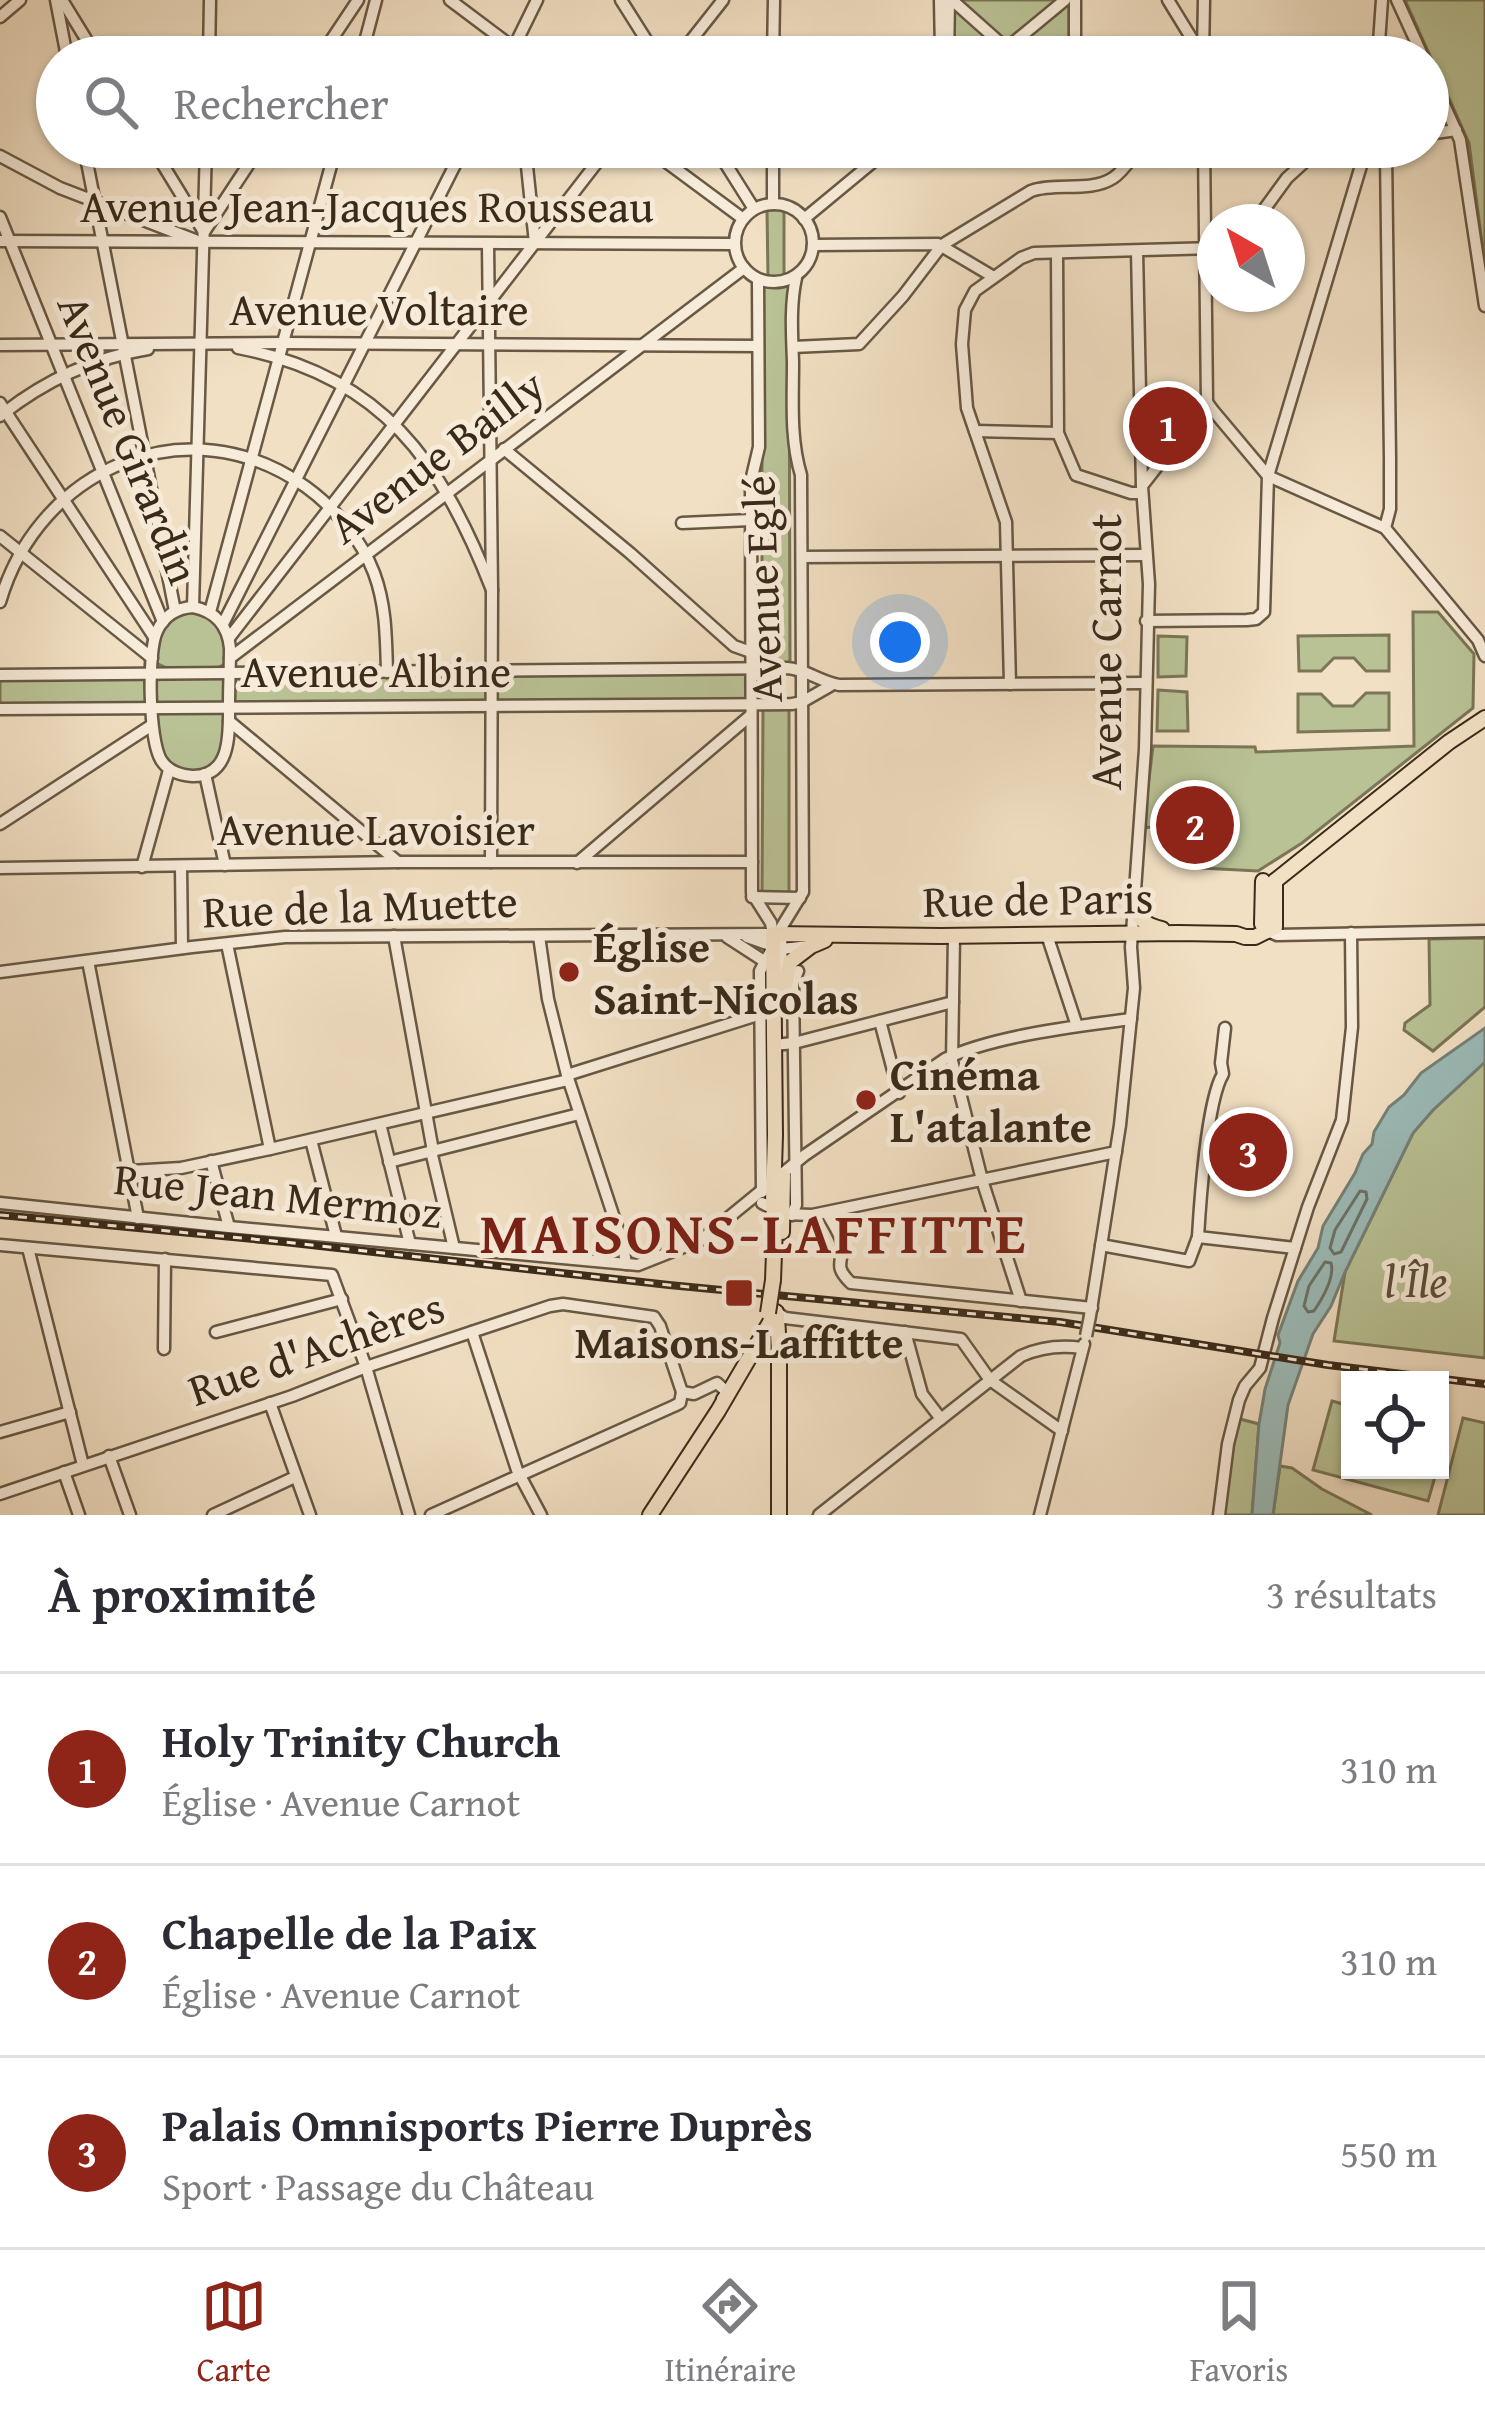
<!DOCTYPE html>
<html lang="fr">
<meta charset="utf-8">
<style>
:root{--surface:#fff;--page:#f2f2f3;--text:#2b2b33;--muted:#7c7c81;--line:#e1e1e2;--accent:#8f2418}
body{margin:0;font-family:"Gentium Book Plus",serif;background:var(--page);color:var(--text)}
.controls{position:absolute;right:36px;bottom:36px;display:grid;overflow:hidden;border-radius:0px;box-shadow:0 3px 9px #0004}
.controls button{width:108px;height:108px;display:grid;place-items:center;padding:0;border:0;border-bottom:3px solid var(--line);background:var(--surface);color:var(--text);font:60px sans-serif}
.compass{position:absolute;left:1197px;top:204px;width:108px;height:108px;border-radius:50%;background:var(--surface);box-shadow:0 3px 9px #0004;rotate:321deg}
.you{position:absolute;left:900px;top:642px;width:42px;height:42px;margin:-30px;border:9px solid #fff;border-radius:50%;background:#1a73e8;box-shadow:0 0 0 18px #1a73e833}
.badge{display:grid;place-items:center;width:78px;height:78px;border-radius:50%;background:var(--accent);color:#fff;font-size:39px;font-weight:700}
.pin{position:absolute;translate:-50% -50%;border:6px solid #fff;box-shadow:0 3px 12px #0006}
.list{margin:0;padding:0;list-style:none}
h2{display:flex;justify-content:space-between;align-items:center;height:156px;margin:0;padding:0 48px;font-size:51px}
h2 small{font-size:39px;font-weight:400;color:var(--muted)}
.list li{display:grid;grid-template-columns:78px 1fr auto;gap:36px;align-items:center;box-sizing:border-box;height:192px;padding:0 48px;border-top:3px solid var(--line)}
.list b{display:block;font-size:45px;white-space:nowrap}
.list p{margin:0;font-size:39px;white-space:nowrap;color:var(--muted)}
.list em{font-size:39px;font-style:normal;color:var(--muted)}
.icon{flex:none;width:66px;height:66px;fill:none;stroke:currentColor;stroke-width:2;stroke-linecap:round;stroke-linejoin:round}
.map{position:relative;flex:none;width:1485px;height:1515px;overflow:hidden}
.search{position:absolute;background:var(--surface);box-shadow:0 3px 9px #0004;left:36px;right:36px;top:36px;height:132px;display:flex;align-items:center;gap:30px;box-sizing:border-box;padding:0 42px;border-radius:66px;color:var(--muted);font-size:45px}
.sheet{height:732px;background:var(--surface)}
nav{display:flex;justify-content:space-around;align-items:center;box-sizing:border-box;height:168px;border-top:3px solid var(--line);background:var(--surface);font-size:33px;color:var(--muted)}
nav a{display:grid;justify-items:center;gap:6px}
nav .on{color:var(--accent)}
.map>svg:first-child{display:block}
.green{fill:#b9c295;stroke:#7a7657;stroke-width:3}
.water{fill:#9cbcb9;stroke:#758279;stroke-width:3}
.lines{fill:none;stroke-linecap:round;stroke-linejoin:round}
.shore{stroke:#6b7369;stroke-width:3}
.minor-casing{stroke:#685844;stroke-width:15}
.major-casing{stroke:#3a2a19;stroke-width:18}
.minor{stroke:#f7ebd9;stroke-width:10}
.major{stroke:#f2e0c4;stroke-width:14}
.rail-casing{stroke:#3a2a19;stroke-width:8}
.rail{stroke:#f7ebd9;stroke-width:3;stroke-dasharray:9;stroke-linecap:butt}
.minor-bridge-casing{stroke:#685844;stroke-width:15;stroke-linecap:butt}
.major-bridge-casing{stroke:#3a2a19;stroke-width:18;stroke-linecap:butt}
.minor-bridge{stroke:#f7ebd9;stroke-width:10}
.major-bridge{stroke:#f2e0c4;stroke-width:14}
.poi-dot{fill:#8f2418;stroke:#f7ebd9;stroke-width:4.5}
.labels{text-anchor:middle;stroke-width:10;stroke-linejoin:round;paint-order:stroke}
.street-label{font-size:45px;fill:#3a2a19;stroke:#f7ebd9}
.poi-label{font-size:45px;font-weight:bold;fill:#3a2a19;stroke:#f7ebd9;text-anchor:start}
.park-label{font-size:45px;font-style:italic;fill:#5a5038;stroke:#f7ebd9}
.district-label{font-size:57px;font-weight:bold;letter-spacing:3px;fill:#7a1f14;stroke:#f7ebd9}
</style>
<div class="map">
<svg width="1485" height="1515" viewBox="0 0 1485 1515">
<rect width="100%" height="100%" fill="#f2e0c4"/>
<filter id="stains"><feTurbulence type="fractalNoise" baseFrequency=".00167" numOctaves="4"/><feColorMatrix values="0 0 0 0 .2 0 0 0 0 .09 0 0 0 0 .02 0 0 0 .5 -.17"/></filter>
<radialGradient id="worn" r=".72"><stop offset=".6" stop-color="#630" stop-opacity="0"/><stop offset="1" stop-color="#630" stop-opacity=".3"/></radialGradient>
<!-- green -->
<g class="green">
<path d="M949 0H1069V57H948Z"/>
<path d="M1405 0H1485V266L1469 143Z"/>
<path d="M775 208 784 209V278H768L767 210Z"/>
<path d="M789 286 790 663 762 664V287Z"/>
<path d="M190 611 211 617 225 639 226 663C211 676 174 673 158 664L156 659C161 629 160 623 190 611Z"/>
<path d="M1413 612H1438L1474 654 1473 708 1302 843 1258 871 1202 868 1208 822 1159 818V826L1143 828 1153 746 1255 747 1256 752 1414 746Z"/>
<path d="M1389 635V671H1366L1354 658H1334L1321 671H1299L1298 636Z"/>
<path d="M1158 636 1187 637 1186 676 1158 677Z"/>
<path d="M747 672V701L0 706V677Z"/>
<path d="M1158 690 1187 692 1188 731H1157Z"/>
<path d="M1366 693H1389V730L1298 732V694H1321L1333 706H1353Z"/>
<path d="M763 709H789V894L762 895Z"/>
<path d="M155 711H227C225 732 227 764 202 772 194 774 181 770 172 769 157 752 156 733 155 711Z"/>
<path d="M1485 938V1007L1433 1051 1404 1030 1405 1023 1430 1005 1429 939Z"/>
<path d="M1485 1062V1358L1334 1341 1345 1272 1413 1133 1433 1110Z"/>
<path d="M1332 1401 1350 1406V1470H1437L1428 1501 1313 1470Z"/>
<path d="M1236 1418 1259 1424 1252 1515H1224Z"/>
<path d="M1463 1418 1485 1423V1515H1438Z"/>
<path d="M1280 1466 1292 1468 1322 1489 1372 1515H1273Z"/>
</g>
<!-- water -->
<path class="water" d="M1485 1028V1062L1433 1110 1413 1133 1345 1272 1331 1306 1313 1334 1288 1405 1273 1515H1252L1259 1424 1265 1389 1280 1343 1278 1335 1298 1281 1318 1248 1323 1226 1355 1173 1363 1154 1372 1144 1374 1132 1389 1107 1404 1095 1421 1073Z"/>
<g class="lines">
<!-- shore -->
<g class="shore">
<path d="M1360 1191 1366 1192 1367 1199 1341 1252 1334 1254 1330 1248 1335 1230Z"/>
<path d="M1325 1262 1331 1263C1335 1277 1322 1299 1314 1311L1308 1312 1304 1306 1309 1286Z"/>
</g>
<defs>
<g id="minor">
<path d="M56 0 67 57"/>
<path d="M62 0 97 57"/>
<path d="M450 0 526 57"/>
<path d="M621 0 657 57"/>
<path d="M940 0 941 51"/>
<path d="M952 0 1016 57"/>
<path d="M1075 0V57"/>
<path d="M1168 0 1203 57"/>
<path d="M1397 0 1423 57"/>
<path d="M0 17 20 0"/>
<path d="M1203 54 1204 0"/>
<path d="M209 57 210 0"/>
<path d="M320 57 358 0"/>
<path d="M361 57 376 0"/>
<path d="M509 57 537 0"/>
<path d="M678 57 723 0"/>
<path d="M773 57 774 0"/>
<path d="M948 57 949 0"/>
<path d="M996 57 1065 0"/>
<path d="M1378 57 1382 0"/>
<path d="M1428 69 1460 140 1485 306"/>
<path d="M1428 134 1456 130"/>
<path d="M84 147 175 611"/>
<path d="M152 147 204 232 260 147"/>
<path d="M525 147 535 243"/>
<path d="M646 147 742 218"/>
<path d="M715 147 754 209"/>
<path d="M1383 147 1386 154 1390 458V509L1385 528"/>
<path d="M0 156 60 188 195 240"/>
<circle cx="774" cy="243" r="39"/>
<path d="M773 204V147"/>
<path d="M0 217 163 622"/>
<path d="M804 219 891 147"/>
<path d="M1255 222 1287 178 1321 147"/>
<path d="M0 241 734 244"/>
<path d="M488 244 492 590 491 862"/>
<path d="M813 245 938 244 992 276"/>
<path d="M1137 251 1142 486"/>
<path d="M1057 253 1058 433 1076 475 1131 493H1142"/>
<path d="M0 345 284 343 758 346"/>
<path d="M793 347 859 344 903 296 942 245 1031 191C1056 182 1090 193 1113 178 1124 171 1131 158 1140 147"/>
<path d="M238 348C382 375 442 462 492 590"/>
<path d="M0 403 154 637"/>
<path d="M1211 408 1268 476 1385 528 1478 640 1485 656"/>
<path d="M0 416C44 381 92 358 148 349"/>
<path d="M975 431 1058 433"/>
<path d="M504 449 630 553 734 646 751 652"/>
<path d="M682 523 751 520"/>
<path d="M0 536 152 658"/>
<path d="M802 557 1145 555"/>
<path d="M0 602C39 468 188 403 306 487 335 508 361 539 374 573 386 605 386 637 387 672"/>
<path d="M193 607 206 147"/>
<path d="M193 607C215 611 228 626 230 648 230 667 229 685 229 704 229 732 232 777 192 776 179 775 168 771 161 760 149 740 147 652 157 631 164 616 177 608 193 607Z"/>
<path d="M210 612 336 147"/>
<path d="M1146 621 1247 620 1256 619 1264 612 1268 476 1363 159 1369 147"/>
<path d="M223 624 464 147"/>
<path d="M229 638 609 147"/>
<path d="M230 658 744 268"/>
<path d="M0 675 787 668C806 669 818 681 839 685L1145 683"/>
<path d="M1010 684 1006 522 967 408 962 344 965 310 975 291 1021 258 1034 253 1215 248"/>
<path d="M0 709 792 704 802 702 830 686"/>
<path d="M229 721 398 862"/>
<path d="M205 774 225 865"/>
<path d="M0 824 152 725"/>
<path d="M577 863 751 715"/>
<path d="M181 866 182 948"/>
<path d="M142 867 169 770"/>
<path d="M0 868 398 862H752"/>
<path d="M752 897 800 898"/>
<path d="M1270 932 1277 935 1485 931"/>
<path d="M1047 935 1077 1026"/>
<path d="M394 936 433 1151"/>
<path d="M539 936 548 999 567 1075 623 1245 626 1264"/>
<path d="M954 936 952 1061 982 1180 1021 1301"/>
<path d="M727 937 767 963"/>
<path d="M747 937 781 949 810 946"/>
<path d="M227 944 270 1149"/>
<path d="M88 961 138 1218"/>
<path d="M0 972 192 947 285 937 773 934 771 923 752 893 751 481 759 447 758 280"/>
<path d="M782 981 781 928 803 892 801 475C790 439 793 400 793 362 792 334 790 305 796 278"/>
<path d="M880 1021 899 1093"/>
<path d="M774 1045 794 1043 953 1002"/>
<path d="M567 1075 767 1012"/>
<path d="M380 1124 410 1244"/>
<path d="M311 1140 336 1236"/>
<path d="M431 1151 454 1248"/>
<path d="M211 1161 229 1227"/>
<path d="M389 1162 579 1114"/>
<path d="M130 1171 181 1168 270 1149 568 1080"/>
<path d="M762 1192 760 971 773 947"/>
<path d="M0 1203 229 1227 638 1265 701 1240 805 1155 945 1059C993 1036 1077 1026 1131 1019"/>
<path d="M762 1203 783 1214 812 1215 1116 1152"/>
<path d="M827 1213C831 1221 840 1234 842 1243 844 1262 832 1265 851 1283L1092 1308"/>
<path d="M792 1215 796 1205 793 983 798 971"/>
<path d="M1198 1237C1200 1203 1207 1100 1223 1074L1221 1063 1225 1028"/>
<path d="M0 1245 332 1275 366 1367 409 1515"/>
<path d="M1101 1245 1189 1261 1198 1237 1295 1248"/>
<path d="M28 1248 83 1465"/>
<path d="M776 1312 785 1318 961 1339 990 1380 1062 1431"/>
<path d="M1090 1316 1120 1125 1134 988 1131 947 1145 749 1149 584 1142 486 1167 454 1194 433 1211 408 1207 402 1204 147"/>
<path d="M216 1332 342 1299"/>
<path d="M472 1332 517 1470 541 1515"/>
<path d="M905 1332 922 1394 941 1419"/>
<path d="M164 1349 165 1259"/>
<path d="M682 1392 694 1394 717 1383 727 1392 722 1399"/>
<path d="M270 1403 310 1515"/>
<path d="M0 1432 70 1412"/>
<path d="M109 1456 130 1515"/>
<path d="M64 1472 79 1515"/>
<path d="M0 1494 292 1396 366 1367 550 1306 563 1304 654 1317 660 1326 682 1392"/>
<path d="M213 1515 295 1477"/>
<path d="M431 1515 674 1406 680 1403 682 1392"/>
<path d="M819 1515 1021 1356C1041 1347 1061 1345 1082 1348"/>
<path d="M1040 1515 1084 1344"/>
<path d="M1219 1515 1228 1444 1239 1400 1245 1386 1260 1368 1273 1318 1308 1207 1342 1120 1352 1027 1351 933"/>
</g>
<g id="major">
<path d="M1263 881 1262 924 1267 931"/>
<path d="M1275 881 1449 742 1485 718"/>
<path d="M1134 909C1142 921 1147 926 1162 929"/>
<path d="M781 1004 790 962 811 946 825 940"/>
<path d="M782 1232 783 1176"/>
<path d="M773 1280 775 1227 773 1201 775 1135 773 934 941 936 1179 933 1236 934 1245 937H1255L1275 927V881"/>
<path d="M777 1316 779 1351V1515"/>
<path d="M650 1515 718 1411 776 1312"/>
</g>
</defs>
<!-- minor casing -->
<use href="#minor" class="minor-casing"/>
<!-- major casing -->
<use href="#major" class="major-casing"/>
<!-- minor -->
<use href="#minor" class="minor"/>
<!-- major -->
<use href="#major" class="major"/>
<defs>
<path id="rail" d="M0 1215 284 1242 669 1285 1060 1322 1328 1365 1485 1384"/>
</defs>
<!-- rail casing -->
<use href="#rail" class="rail-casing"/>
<!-- rail -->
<use href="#rail" class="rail"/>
<defs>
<path id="minor-bridge" d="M1086 1336 1090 1316"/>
<path id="major-bridge" d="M768 1313 773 1280"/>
</defs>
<!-- minor-bridge casing -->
<use href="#minor-bridge" class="minor-bridge-casing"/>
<!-- major-bridge casing -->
<use href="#major-bridge" class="major-bridge-casing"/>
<!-- minor-bridge -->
<use href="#minor-bridge" class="minor-bridge"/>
<!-- major-bridge -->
<use href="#major-bridge" class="major-bridge"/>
</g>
<!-- markers -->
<g class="poi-dot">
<circle cx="569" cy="972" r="12"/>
<circle cx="866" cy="1100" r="12"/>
<rect x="724" y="1278" width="30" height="30" rx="6"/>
</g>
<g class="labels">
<!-- street labels -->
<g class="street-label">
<text x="367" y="222">Avenue Jean-Jacques Rousseau</text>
<text x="379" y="325">Avenue Voltaire</text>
<text transform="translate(129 439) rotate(68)" y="16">Avenue Girardin</text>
<text transform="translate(436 456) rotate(-37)" y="16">Avenue Bailly</text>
<text transform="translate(762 589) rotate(-92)" y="16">Avenue Eglé</text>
<text transform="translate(1105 652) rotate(-90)" y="16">Avenue Carnot</text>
<text x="376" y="687">Avenue Albine</text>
<text x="376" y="845">Avenue Lavoisier</text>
<text transform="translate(1038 899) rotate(-1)" y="16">Rue de Paris</text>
<text transform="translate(360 906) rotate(-2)" y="16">Rue de la Muette</text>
<text transform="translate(278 1195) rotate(6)" y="16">Rue Jean Mermoz</text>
<text transform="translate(316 1348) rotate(-19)" y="16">Rue d'Achères</text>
</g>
<!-- poi labels -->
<g class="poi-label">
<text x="593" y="962">Église<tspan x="593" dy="52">Saint-Nicolas</tspan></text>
<text x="890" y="1090">Cinéma<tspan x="890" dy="52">L'atalante</tspan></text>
<text x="739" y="1358" text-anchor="middle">Maisons-Laffitte</text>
</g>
<!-- park labels -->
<g class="park-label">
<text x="1416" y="1297">l'Île</text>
</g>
<!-- district labels -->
<g class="district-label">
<text x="754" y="1253">MAISONS-LAFFITTE</text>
</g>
</g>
<rect width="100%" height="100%" filter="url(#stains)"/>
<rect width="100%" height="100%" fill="url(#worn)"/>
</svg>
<div class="controls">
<button><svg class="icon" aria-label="locate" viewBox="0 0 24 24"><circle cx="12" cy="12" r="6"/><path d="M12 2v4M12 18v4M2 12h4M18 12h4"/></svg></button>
</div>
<svg class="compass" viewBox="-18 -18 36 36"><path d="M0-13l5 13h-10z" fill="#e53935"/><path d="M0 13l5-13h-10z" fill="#7c7c81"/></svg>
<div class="you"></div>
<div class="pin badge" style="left:1168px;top:426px">1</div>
<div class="pin badge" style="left:1195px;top:825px">2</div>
<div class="pin badge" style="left:1248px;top:1152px">3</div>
<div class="search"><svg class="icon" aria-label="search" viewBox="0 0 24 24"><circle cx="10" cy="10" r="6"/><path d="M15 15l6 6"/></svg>Rechercher</div>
</div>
<section class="sheet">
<h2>À proximité<small>3 résultats</small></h2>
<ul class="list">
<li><span class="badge">1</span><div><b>Holy Trinity Church</b><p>Église · Avenue Carnot</p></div><em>310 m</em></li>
<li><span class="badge">2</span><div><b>Chapelle de la Paix</b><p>Église · Avenue Carnot</p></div><em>310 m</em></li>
<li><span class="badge">3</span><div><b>Palais Omnisports Pierre Duprès</b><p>Sport · Passage du Château</p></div><em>550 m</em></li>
</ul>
</section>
<nav>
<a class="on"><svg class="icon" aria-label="map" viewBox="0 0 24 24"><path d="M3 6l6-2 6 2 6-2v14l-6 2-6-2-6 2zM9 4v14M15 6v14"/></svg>Carte</a>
<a><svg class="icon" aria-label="directions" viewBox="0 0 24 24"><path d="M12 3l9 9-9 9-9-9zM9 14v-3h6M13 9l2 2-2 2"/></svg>Itinéraire</a>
<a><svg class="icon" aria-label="saved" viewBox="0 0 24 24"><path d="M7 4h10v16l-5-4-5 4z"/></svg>Favoris</a>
</nav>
